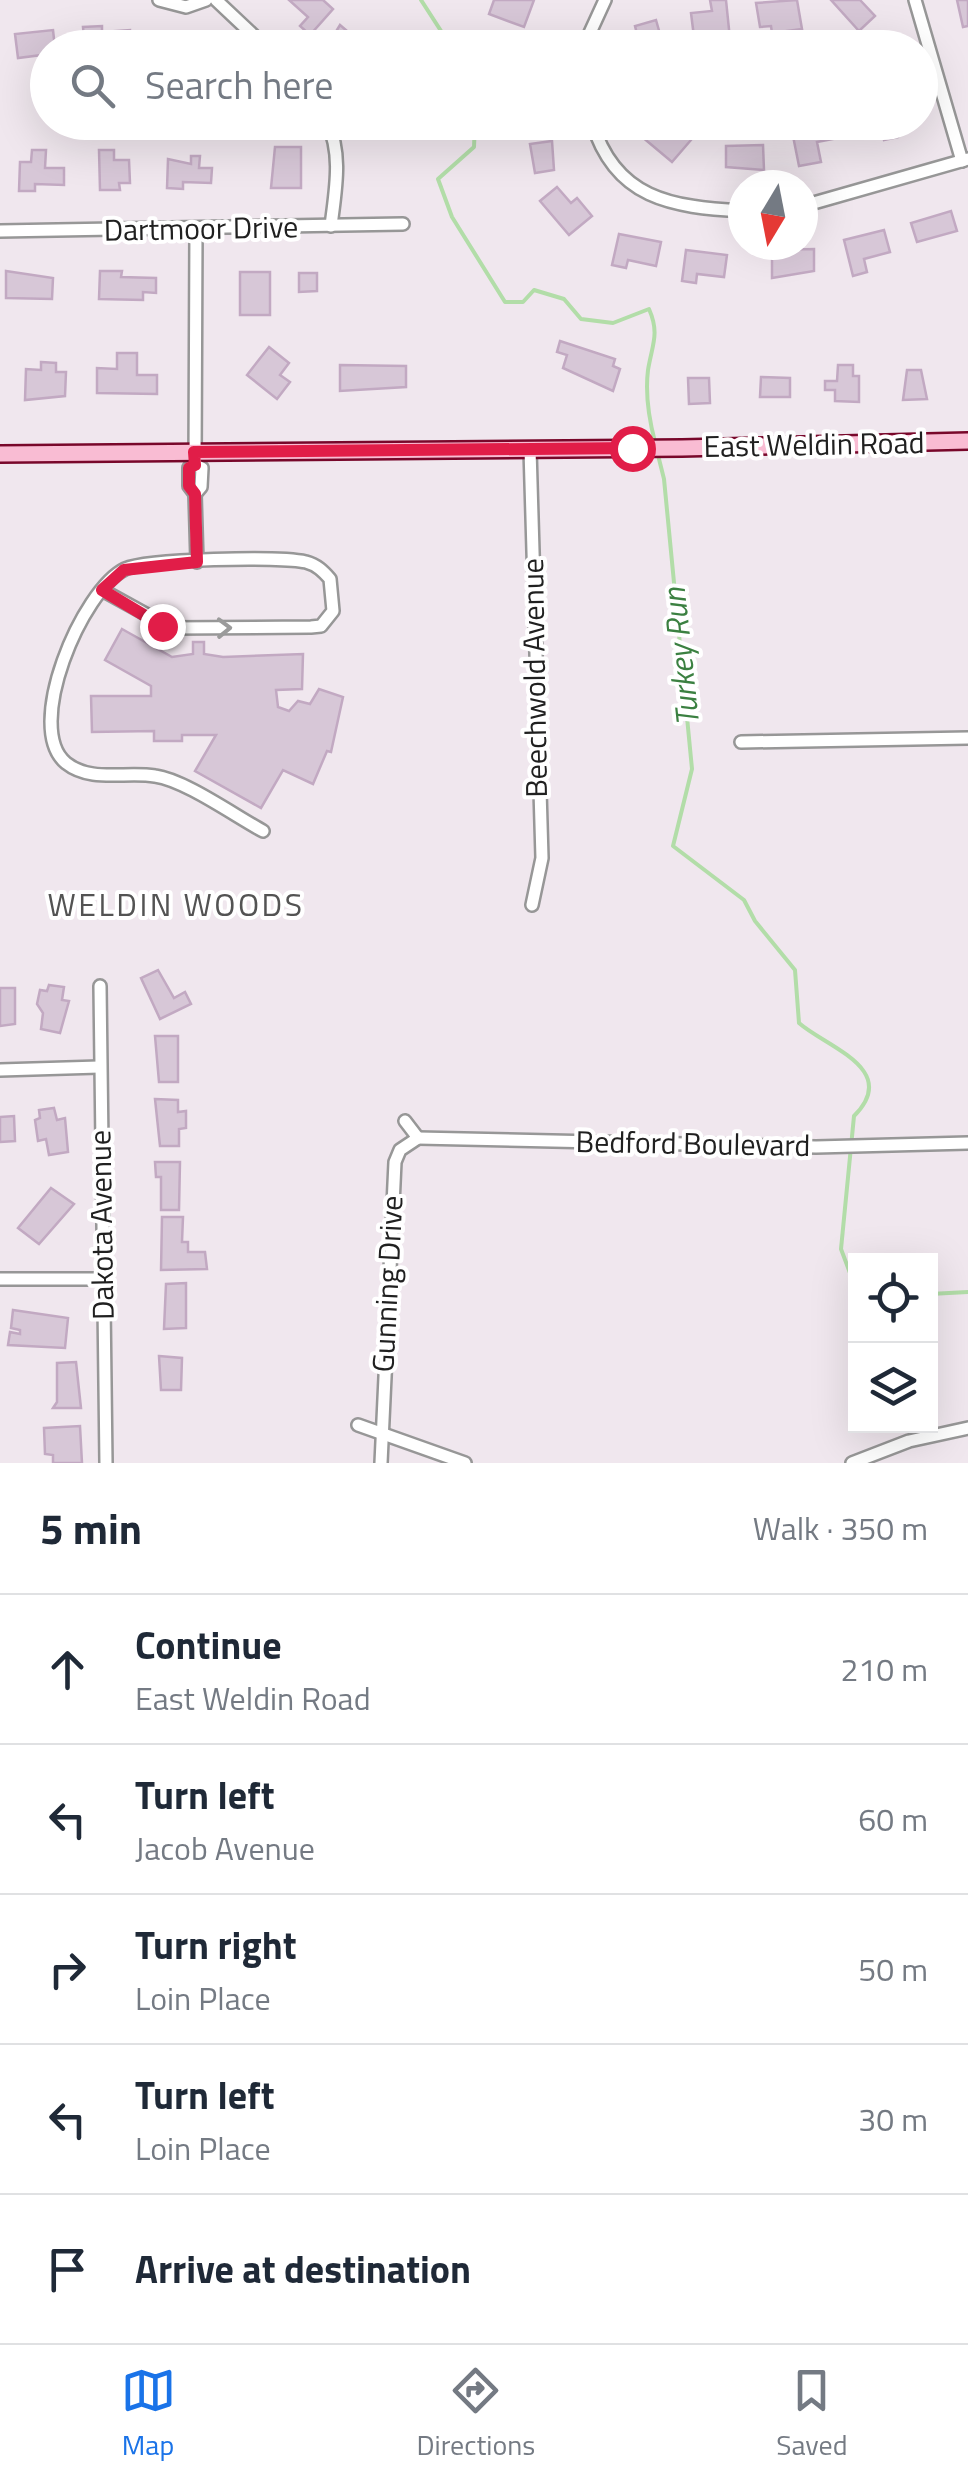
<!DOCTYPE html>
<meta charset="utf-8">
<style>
:root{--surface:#fff;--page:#f6f6f7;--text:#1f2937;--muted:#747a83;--line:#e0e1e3;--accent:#1a73e8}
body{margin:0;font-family:"Titillium Web",sans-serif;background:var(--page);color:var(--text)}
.controls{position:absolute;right:30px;bottom:30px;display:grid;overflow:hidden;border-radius:0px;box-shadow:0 10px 40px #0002}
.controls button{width:90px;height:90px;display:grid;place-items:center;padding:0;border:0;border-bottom:2px solid var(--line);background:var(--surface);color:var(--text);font:50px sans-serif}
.compass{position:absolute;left:728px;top:170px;width:90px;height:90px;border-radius:50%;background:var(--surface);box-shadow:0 10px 40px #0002;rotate:190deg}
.stop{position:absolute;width:30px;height:30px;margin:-22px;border:8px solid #e11d48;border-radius:50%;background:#fff}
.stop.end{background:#e11d48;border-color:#fff;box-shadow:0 2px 10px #0008}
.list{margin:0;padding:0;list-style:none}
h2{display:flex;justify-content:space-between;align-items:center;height:130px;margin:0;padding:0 40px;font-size:42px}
h2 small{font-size:32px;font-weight:400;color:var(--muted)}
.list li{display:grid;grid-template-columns:65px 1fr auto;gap:30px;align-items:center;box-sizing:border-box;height:150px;padding:0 40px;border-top:2px solid var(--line)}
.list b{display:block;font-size:38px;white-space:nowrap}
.list p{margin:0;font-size:32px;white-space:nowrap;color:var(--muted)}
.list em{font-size:32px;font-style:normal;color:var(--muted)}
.icon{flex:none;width:55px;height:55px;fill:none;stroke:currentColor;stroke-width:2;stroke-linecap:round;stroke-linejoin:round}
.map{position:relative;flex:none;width:968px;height:1463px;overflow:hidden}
.search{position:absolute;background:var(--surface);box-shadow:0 10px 40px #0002;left:30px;right:30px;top:30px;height:110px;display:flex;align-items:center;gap:25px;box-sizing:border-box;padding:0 35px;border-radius:55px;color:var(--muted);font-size:38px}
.sheet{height:880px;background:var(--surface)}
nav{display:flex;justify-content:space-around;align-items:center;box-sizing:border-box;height:140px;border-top:2px solid var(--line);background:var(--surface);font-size:28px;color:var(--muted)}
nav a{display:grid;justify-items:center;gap:5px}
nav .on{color:var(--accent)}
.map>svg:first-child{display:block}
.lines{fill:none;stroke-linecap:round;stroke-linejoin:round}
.stream{stroke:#b2dda8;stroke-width:4}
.building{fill:#d7c7d7;stroke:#c2a9c2;stroke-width:2.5}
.street-casing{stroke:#979797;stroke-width:16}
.secondary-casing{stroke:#78072a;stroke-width:20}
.street{stroke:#fff;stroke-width:11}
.secondary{stroke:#f9bcd3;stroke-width:15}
.oneway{stroke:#9b9b9b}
.route{stroke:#e11d48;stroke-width:12}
.labels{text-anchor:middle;stroke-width:8;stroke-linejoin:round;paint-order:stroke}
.street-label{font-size:30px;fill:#202020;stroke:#fff}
.water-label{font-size:32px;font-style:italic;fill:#3b8041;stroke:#fff}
.neighbourhood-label{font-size:32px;letter-spacing:2.5px;fill:#535353;stroke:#fff}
</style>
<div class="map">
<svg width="968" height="1463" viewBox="0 0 968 1463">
<rect width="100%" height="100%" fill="#f0e7ee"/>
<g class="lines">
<!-- stream -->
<g class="stream">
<path d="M421 0 452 48"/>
<path d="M475 122 474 147 438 179 452 217 505 302H523L534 290 564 299 581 319 613 323 649 309C660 334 652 345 648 370 645 394 649 419 655 442"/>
<path d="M657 451 664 479 692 769 673 846 744 900 755 921 795 970 799 1023C826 1047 901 1069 854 1116L841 1249 856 1289"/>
<path d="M930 1294 968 1292"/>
</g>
</g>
<!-- building -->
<g class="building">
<path d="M289 0H323L333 9 310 35 300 26 308 17Z"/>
<path d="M494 0H534L524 27 489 14Z"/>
<path d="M710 0H726L730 39 720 40V34L694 37 691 13 712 11Z"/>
<path d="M797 0 802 29 772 33 771 26 760 27 756 3Z"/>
<path d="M831 0H860L875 16 859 31Z"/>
<path d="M957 0H968V26L963 27Z"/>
<path d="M656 20 664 48H633L640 46 635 26Z"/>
<path d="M340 25 367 48H326Z"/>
<path d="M102 26V32L130 30 131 48H85L83 27Z"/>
<path d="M53 30 55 48H48V64H43L42 55 18 58 15 34Z"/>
<path d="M670 122 691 140 672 162 641 136 644 132 635 124Z"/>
<path d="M806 122H835L838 138 817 142 821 162 799 166 792 131 807 128Z"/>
<path d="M880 122H896L898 137 884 140Z"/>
<path d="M552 141 554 170 535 173 530 144Z"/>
<path d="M763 145 764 170 726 167V146Z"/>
<path d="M275 147H301V188H271Z"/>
<path d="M32 150H46L45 168H64V185L35 184V191H19L20 162H31Z"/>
<path d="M99 150H114V160H129L130 183H119L120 190H100Z"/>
<path d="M191 156H200L199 168H212L211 183 183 182V189L167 188 168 159 191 164Z"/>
<path d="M557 187 571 203 577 198 592 216 569 235 540 201Z"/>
<path d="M951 211 957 231 917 242 911 223Z"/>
<path d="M884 230 890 252 864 259 867 272 853 276 844 240Z"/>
<path d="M619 234 661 242 656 266 628 260 626 268 612 265Z"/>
<path d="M814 249V271L772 278V250Z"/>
<path d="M686 250 727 255 724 277 697 274 696 283 682 281Z"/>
<path d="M6 271 53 278 52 299 6 298Z"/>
<path d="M100 271H122L121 277 156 278V293L143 292V300L99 299Z"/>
<rect x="240" y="272" width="30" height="43"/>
<path d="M299 273H317V291L299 292Z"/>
<path d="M560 341 615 359 613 366 620 369 613 391 563 368 567 355 557 352Z"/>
<path d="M269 347 289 363 280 375 290 382 277 399 247 375Z"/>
<path d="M117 353H137V375H157V394L97 393V368L117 369Z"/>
<path d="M41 362 56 363V372H66L65 396 25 400 26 369 41 370Z"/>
<path d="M340 365 406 366V387L340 391Z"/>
<path d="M838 365H853V376H859V402L835 401V390H825V381H837Z"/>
<path d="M907 370H921L927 399 903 400Z"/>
<path d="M761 377 790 378V397H760Z"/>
<path d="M688 378H709L710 403 689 404Z"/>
<path d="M122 629 172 657 193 654V642H204V654L223 657 303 654 302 689 276 690 278 707 289 711 298 701 310 704 319 689 343 697 331 752 327 751 313 784 283 770 261 808 195 771 216 735H182V741H154V731L92 732 91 696H151V686L105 660Z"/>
<path d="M158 970 174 998 185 992 191 1004 160 1019 141 978Z"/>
<path d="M49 985 64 987 62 1000 69 1001 60 1033 41 1029 43 1013 37 1004 40 990 47 991Z"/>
<path d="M0 988H15V1024L0 1026Z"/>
<path d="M155 1036H178V1082H159Z"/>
<path d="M155 1099 178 1100V1112L186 1111V1128L179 1129V1146H160Z"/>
<path d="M54 1108 57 1120 65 1118 68 1152 49 1155 46 1139 38 1141 35 1120 40 1118 39 1110Z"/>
<path d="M14 1116 15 1141 0 1142V1117Z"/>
<path d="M155 1162H180L179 1210H161V1177H156Z"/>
<path d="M51 1188 74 1204 39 1244 18 1228Z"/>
<path d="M162 1217H183L182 1242H188V1252H205L207 1269 161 1270Z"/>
<path d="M186 1283V1328L164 1329 166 1284Z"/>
<path d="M13 1310 68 1318 65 1348 8 1345 10 1332 20 1334V1330L11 1328Z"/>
<path d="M159 1356 182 1358 181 1390H161Z"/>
<path d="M76 1362 81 1408H53L57 1402V1363Z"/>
<path d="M80 1426 82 1463H53V1455L45 1454 44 1428Z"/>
</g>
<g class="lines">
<defs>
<g id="street">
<path d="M159 0 186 7 206 0"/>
<path d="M216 0 267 48"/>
<path d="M915 0 962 161"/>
<path d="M583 48 605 0"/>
<path d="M327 122C343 154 335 192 331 226"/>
<path d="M592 122C615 199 671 207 743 211"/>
<path d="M803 206 968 159"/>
<path d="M196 230 195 465 189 468V486L195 494 197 562"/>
<path d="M0 231 403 224"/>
<path d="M530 449 542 858 532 905"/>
<path d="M195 465 202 468 201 487 195 494"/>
<path d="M102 590 171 628 311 627 321 626 333 611 330 579C323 571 317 565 306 562 280 556 147 559 125 569 82 590 23 728 66 763 91 783 126 771 155 776 185 780 235 816 263 831"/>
<path d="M741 742 968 738"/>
<path d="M100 986 106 1463"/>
<path d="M0 1070 99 1067"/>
<path d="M418 1138 816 1147 968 1143"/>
<path d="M0 1279H102"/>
<path d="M358 1425 465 1463"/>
<path d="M381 1463 395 1162 400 1150 418 1138 405 1121"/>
<path d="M852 1463 909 1441 968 1428"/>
</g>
<path id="secondary" d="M0 454 682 448 968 441"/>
</defs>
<!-- street casing -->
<use href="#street" class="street-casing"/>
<!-- secondary casing -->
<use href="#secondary" class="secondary-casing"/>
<!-- street -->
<use href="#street" class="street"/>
<!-- secondary -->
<use href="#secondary" class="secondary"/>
</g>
<!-- one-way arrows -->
<defs><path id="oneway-chevron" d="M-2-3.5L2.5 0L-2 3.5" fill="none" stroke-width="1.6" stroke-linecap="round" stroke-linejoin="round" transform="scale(2.5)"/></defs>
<use class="oneway" href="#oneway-chevron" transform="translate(224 628) rotate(-1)"/>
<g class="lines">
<!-- route -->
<path class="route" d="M162 626 102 590 124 570 197 562 195 494 189 486V468L195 465 194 452 632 448"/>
</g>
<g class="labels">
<!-- street labels -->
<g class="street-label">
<text transform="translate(201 229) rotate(-1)" y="10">Dartmoor Drive</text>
<text transform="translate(814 445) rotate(-1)" y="10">East Weldin Road</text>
<text transform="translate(535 678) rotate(-91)" y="10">Beechwold Avenue</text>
<text transform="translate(693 1144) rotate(1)" y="10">Bedford Boulevard</text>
<text transform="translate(102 1225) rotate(-91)" y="10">Dakota Avenue</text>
<text transform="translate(388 1284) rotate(-87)" y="10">Gunning Drive</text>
</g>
<!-- water labels -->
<g class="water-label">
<text transform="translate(681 657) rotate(-96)" y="11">Turkey Run</text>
</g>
<!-- neighbourhood labels -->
<g class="neighbourhood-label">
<text x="176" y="916">WELDIN WOODS</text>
</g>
</g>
</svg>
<div class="controls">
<button><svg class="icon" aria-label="locate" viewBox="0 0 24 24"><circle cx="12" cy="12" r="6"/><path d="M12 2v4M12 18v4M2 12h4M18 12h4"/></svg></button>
<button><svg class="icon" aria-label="layers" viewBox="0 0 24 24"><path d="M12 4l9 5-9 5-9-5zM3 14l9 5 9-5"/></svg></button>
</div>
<svg class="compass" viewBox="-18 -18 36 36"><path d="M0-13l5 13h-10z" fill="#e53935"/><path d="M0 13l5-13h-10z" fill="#747a83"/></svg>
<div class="stop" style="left:632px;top:448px"></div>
<div class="stop end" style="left:162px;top:626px"></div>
<div class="search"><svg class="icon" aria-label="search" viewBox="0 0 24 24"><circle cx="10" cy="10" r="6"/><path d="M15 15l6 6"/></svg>Search here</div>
</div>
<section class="sheet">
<h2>5 min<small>Walk · 350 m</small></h2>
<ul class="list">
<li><svg class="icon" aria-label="ahead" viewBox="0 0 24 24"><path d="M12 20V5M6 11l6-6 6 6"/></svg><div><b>Continue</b><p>East Weldin Road</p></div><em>210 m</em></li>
<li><svg class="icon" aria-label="left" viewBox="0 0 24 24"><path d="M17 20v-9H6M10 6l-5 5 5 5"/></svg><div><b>Turn left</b><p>Jacob Avenue</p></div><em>60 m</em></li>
<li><svg class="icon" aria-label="right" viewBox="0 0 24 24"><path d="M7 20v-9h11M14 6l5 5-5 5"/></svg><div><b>Turn right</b><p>Loin Place</p></div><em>50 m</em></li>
<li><svg class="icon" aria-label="left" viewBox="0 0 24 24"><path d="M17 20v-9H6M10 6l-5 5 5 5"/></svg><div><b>Turn left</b><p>Loin Place</p></div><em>30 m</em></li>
<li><svg class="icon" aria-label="arrive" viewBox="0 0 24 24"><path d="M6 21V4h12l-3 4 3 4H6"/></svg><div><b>Arrive at destination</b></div></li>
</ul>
</section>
<nav>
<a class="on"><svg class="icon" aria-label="map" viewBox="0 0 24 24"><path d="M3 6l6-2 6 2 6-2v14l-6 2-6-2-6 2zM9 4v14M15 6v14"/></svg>Map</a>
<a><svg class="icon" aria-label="directions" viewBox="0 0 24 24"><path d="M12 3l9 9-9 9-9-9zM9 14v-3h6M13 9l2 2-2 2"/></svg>Directions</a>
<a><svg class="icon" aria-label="saved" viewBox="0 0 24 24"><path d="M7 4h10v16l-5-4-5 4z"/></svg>Saved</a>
</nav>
